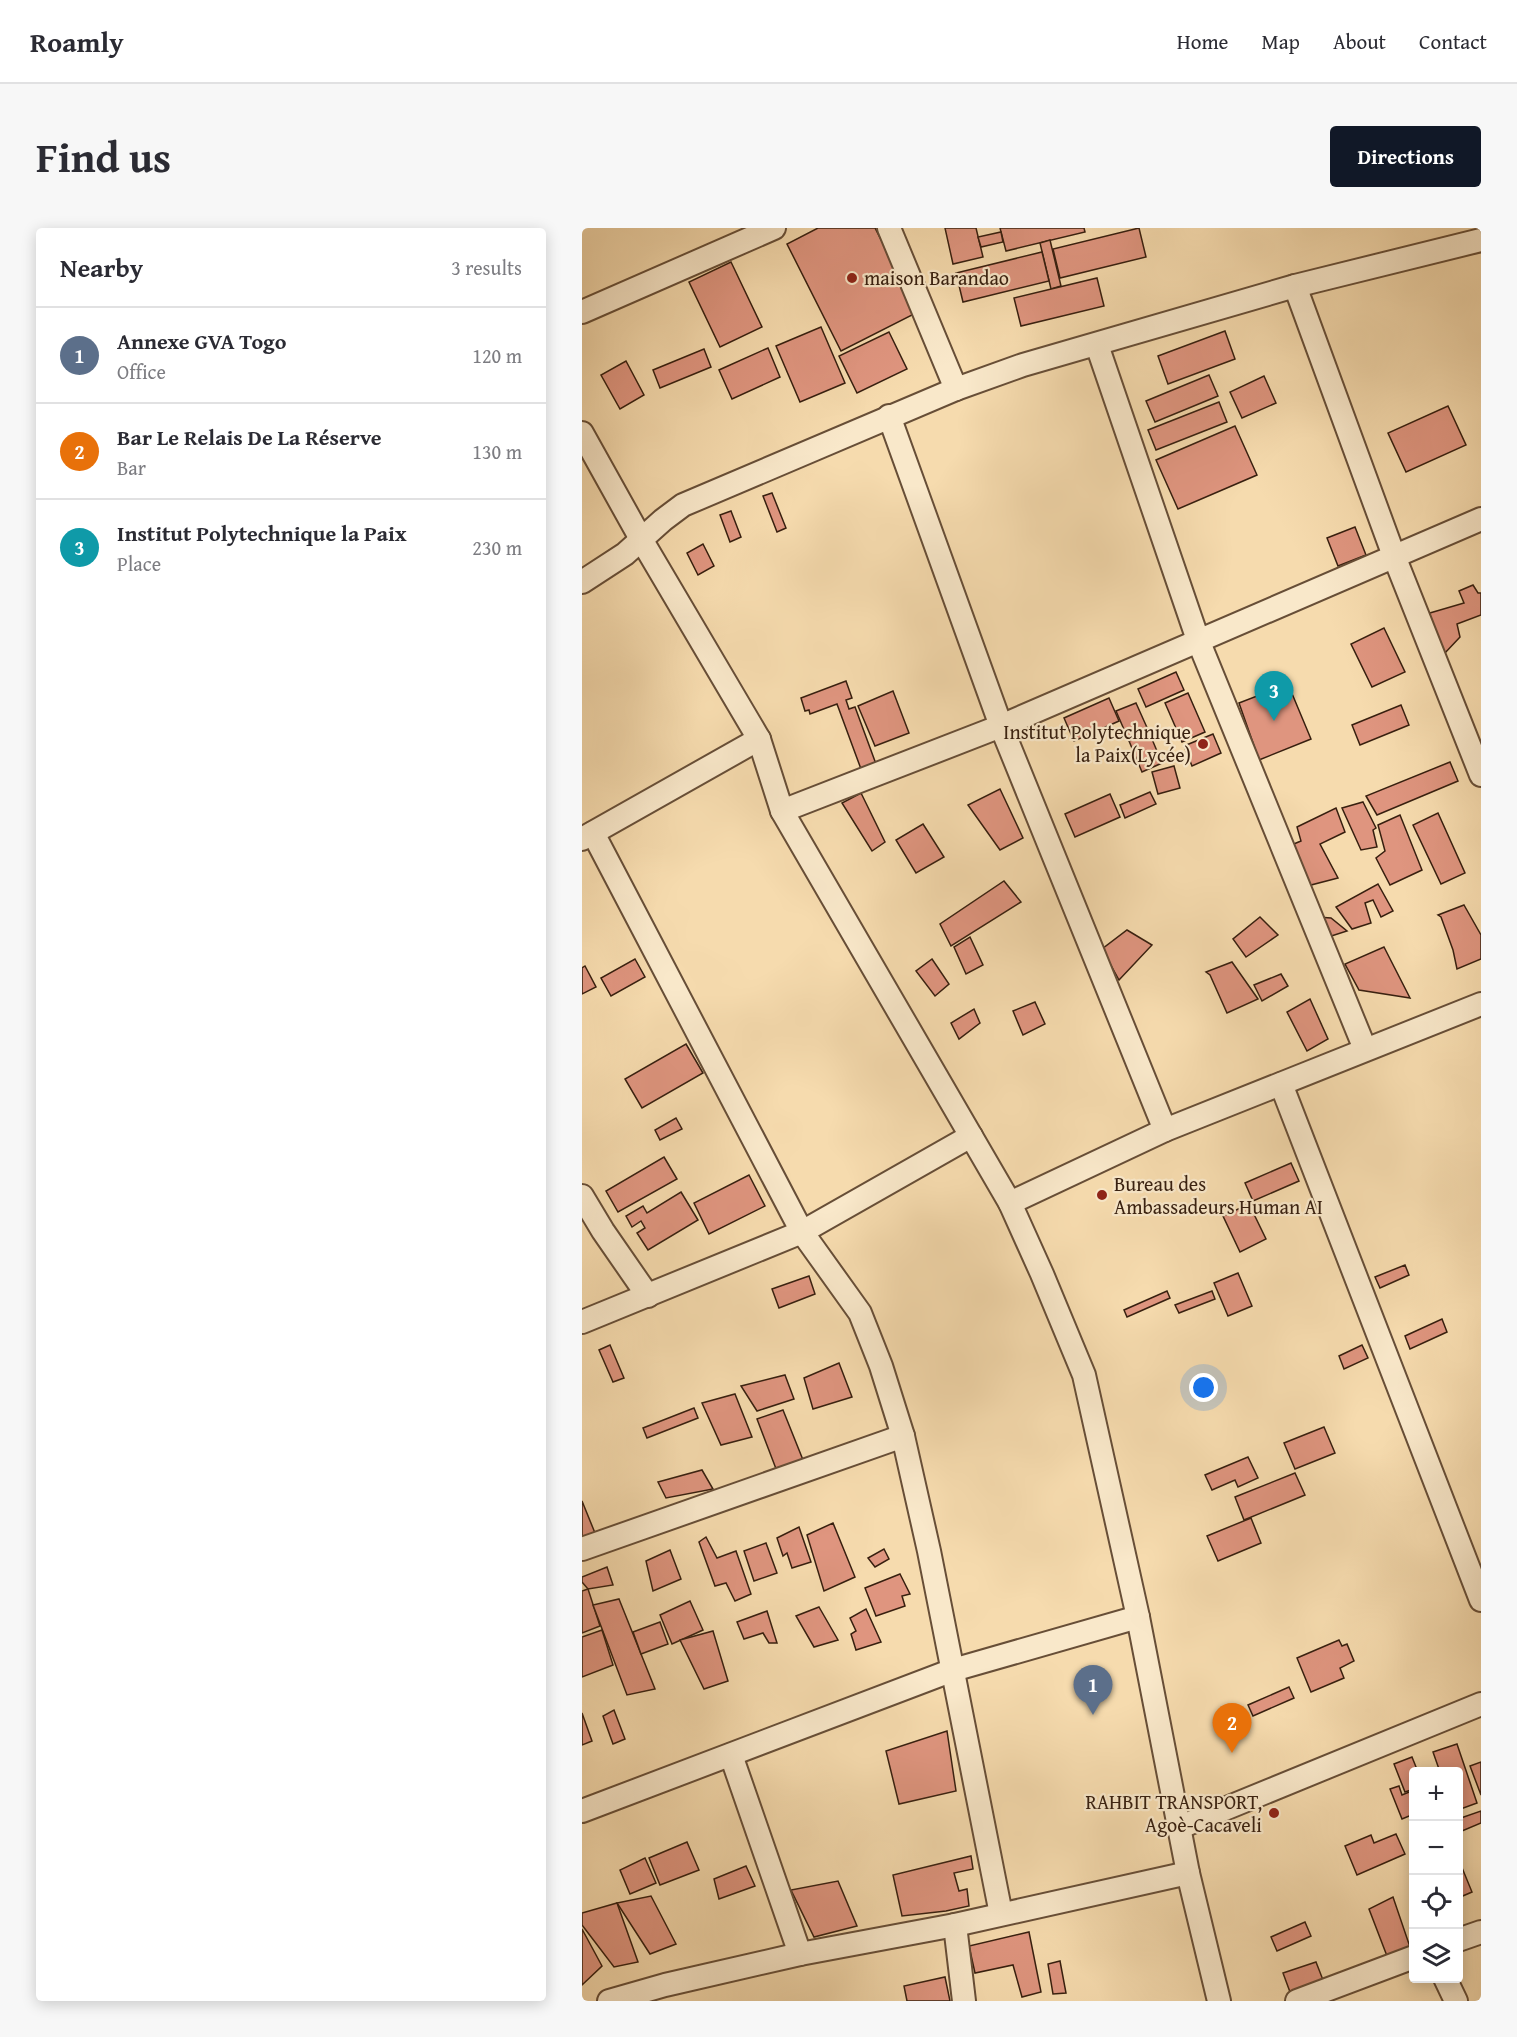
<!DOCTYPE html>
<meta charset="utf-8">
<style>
:root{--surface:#fff;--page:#f7f7f7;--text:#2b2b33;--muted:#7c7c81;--line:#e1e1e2;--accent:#111827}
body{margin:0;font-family:"Gentium Book Plus",serif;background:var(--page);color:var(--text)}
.controls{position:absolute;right:18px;bottom:18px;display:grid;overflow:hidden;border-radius:6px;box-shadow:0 3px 15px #0003}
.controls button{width:54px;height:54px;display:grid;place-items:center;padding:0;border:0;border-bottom:2px solid var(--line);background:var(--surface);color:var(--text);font:30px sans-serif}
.you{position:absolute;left:622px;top:1160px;width:21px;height:21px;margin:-15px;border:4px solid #fff;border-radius:50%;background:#1a73e8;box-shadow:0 0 0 9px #1a73e833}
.badge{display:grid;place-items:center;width:39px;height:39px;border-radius:50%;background:var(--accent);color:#fff;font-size:20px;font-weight:700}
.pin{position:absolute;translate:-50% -50px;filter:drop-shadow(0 2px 3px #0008)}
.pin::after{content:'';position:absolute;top:32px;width:21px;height:18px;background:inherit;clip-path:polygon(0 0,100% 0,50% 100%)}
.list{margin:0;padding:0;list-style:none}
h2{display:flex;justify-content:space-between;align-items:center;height:78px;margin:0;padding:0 24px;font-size:26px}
h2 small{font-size:20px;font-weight:400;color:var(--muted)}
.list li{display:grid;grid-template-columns:39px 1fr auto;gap:18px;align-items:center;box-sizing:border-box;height:96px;padding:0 24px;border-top:2px solid var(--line)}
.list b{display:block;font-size:22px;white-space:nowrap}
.list p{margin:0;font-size:20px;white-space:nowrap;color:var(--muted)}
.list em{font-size:20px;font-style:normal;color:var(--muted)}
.icon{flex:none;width:33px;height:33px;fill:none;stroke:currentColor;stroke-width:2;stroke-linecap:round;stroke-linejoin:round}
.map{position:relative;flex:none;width:899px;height:1773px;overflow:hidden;border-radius:6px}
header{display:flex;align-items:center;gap:36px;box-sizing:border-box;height:84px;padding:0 30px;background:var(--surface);border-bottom:2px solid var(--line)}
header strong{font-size:28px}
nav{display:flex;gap:33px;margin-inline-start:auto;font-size:21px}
.intro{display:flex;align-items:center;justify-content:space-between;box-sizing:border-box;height:144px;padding:0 36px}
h1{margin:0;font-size:42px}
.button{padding:15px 27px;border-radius:6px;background:var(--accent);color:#fff;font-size:21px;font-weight:700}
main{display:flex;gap:36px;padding:0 36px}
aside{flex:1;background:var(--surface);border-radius:6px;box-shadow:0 3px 15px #0003}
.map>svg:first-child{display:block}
.building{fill:#df957f;stroke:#371f0f;stroke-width:1.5}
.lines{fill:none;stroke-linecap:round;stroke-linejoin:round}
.minor-casing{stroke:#674e37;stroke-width:26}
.minor{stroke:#f9e8ca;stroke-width:22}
.poi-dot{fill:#8f2418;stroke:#f9e8ca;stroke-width:2}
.labels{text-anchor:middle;stroke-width:4.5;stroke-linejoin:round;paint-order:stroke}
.poi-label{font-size:20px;fill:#371f0f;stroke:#f9e8ca;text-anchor:start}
</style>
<header>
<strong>Roamly</strong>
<nav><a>Home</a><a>Map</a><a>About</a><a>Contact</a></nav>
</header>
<div class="intro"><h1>Find us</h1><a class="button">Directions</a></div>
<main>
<aside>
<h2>Nearby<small>3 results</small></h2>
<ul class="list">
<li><span class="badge" style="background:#5c6f8a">1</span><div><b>Annexe GVA Togo</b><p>Office</p></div><em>120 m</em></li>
<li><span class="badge" style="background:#e8710a">2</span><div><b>Bar Le Relais De La Réserve</b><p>Bar</p></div><em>130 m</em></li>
<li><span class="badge" style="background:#0f9aa8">3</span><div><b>Institut Polytechnique la Paix</b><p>Place</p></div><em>230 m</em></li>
</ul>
</aside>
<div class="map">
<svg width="899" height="1773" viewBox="0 0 899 1773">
<rect width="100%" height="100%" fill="#f6dbae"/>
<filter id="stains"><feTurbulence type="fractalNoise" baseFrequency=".00333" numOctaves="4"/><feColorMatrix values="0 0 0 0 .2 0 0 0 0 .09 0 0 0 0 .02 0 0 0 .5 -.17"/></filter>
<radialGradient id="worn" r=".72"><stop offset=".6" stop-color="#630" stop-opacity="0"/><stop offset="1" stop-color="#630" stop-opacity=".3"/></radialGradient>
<!-- building -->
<g class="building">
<path d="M236 0H293L336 84 259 123 205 16Z"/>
<path d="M363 0H394L401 29 371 36Z"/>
<path d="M418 0H502L503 4 424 23Z"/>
<path d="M557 0 564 29 478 50 471 21Z"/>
<path d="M419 4 421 14 399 19 396 9Z"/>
<path d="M468 12 479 58 469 61 458 15Z"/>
<path d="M460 24 467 53 381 74 374 45Z"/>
<path d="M149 34 180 99 138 119 107 54Z"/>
<path d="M515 50 522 78 439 98 432 70Z"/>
<path d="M239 99 263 155 218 174 194 118Z"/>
<path d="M643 103 653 131 586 156 576 128Z"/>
<path d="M307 104 325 141 275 165 257 128Z"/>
<path d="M186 120 198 149 150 171 137 142Z"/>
<path d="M122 121 129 139 78 160 71 142Z"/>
<path d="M44 133 62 167 38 181 19 147Z"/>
<path d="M627 147 636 168 573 194 564 173Z"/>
<path d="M682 148 694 175 660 190 648 164Z"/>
<path d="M637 174 645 194 574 222 566 202Z"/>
<path d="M866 178 884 217 824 244 806 205Z"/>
<path d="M653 198 675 247 596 281 574 232Z"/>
<path d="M190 265 204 300 195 304 181 268Z"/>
<path d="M149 283 159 309 148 314 138 287Z"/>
<path d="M773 299 784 327 756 338 745 310Z"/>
<path d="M121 316 132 338 116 347 105 325Z"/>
<path d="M891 357 896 365H899V387L875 396 878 409 862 426 841 387 882 375 877 363Z"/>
<path d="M802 400 823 444 790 459 769 416Z"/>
<path d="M594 444 602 462 564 479 556 461Z"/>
<path d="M264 453 270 470 264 472 267 481 273 479 294 536 279 541 255 476 228 486 227 482 223 483 219 470Z"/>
<path d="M706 456 729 511 677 532 657 475Z"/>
<path d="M311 463 327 505 293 518 276 478Z"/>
<path d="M606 465 623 504 600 514 583 475Z"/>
<path d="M527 470 537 493 492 513 482 490Z"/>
<path d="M554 475 567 504 547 513 534 483Z"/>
<path d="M819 477 827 497 778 517 770 497Z"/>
<path d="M567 504 580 535 560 544 547 513Z"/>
<path d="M631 506 639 525 610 538 602 518Z"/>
<path d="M868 534 876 553 795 587 784 568Z"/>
<path d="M592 538 598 560 576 566 570 544Z"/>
<path d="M418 561 441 610 418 622 386 577Z"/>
<path d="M568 564 574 576 543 590 538 577Z"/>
<path d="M279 565 303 614 290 623 260 575Z"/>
<path d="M528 566 538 589 493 609 483 586Z"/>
<path d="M781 574 794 600 791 602 795 619 779 622 760 580Z"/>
<path d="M754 580 763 604 738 616 756 650 725 658 707 618 719 613 715 599Z"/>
<path d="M856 585 883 645 859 656 831 597Z"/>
<path d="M818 587 840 642 808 657 794 630 803 623 796 597Z"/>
<path d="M341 596 362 629 334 645 314 612Z"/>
<path d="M422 653 439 674 369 718 358 696Z"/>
<path d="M796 656 811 683 799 689 791 672 783 675 789 695 770 701 754 679Z"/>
<path d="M882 677 899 707V731L875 741 871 722 859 689 856 687Z"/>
<path d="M678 689 696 707 664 729 651 711Z"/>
<path d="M735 689 749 690 765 703 743 710Z"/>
<path d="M545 702 570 717 537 752 520 721Z"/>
<path d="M388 709 401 737 384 746 372 719Z"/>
<path d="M802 719 828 770 777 762 763 736Z"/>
<path d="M53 731 63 749 29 768 19 750Z"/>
<path d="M350 731 367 756 353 768 334 743Z"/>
<path d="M650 734 676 771 645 785 628 747 624 744Z"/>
<path d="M3 738 14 759 0 766V740Z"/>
<path d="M699 746 706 758 680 773 672 757Z"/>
<path d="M728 771 746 811 725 823 705 784Z"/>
<path d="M453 774 463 796 441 807 431 783Z"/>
<path d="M392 781 398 795 377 811 369 795Z"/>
<path d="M104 816 121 845 60 880 43 851Z"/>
<path d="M94 890 100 901 78 912 73 902Z"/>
<path d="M82 929 95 951 36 984 24 963Z"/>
<path d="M709 935 717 953 671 973 663 955Z"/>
<path d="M167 947 183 978 127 1006 112 975Z"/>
<path d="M99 964 116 992 66 1022 55 1005 63 1000 59 993 50 999 44 988 61 978 65 985Z"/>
<path d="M667 976 684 1011 658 1024 641 988Z"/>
<path d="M823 1037 827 1047 798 1060 793 1049Z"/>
<path d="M656 1045 670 1078 646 1088 632 1055Z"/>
<path d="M227 1048 233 1066 197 1080 190 1061Z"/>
<path d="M585 1063 588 1070 545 1089 542 1082Z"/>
<path d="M630 1063 633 1071 597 1085 593 1077Z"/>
<path d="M860 1091 865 1104 828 1121 823 1108Z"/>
<path d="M28 1117 42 1150 31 1154 17 1122Z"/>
<path d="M780 1117 786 1130 762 1141 757 1128Z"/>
<path d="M257 1135 270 1169 231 1181 222 1150Z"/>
<path d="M203 1147 212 1171 175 1183 159 1158Z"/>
<path d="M153 1166 170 1209 139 1217 120 1175Z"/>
<path d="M112 1180 116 1190 65 1210 61 1200Z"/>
<path d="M201 1182 225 1242 196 1246 175 1191Z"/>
<path d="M742 1199 753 1225 713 1241 702 1215Z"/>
<path d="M666 1229 676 1250 656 1259 653 1252 630 1262 623 1247Z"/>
<path d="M120 1242 131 1261 84 1270 76 1254Z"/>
<path d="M713 1245 723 1267 662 1292 653 1269Z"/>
<path d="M0 1273 13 1305 0 1310Z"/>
<path d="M669 1290 679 1315 636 1333 625 1308Z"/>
<path d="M251 1295 273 1349 242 1363 225 1307Z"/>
<path d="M217 1299 229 1334 210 1340 205 1325 201 1328 195 1310Z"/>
<path d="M124 1309 135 1330 154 1323 169 1366 153 1373 144 1355 133 1358 117 1314Z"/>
<path d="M184 1315 195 1345 172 1353 162 1323Z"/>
<path d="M302 1321 307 1331 293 1339 286 1330Z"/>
<path d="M88 1322 99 1351 71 1363 64 1333Z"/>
<path d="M25 1339 31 1357 6 1361 0 1354V1349Z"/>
<path d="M318 1346 328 1366 320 1368 323 1378 294 1388 283 1360Z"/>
<path d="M6 1361 18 1398 0 1405V1363Z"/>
<path d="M37 1371 73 1461 45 1467 11 1377Z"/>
<path d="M108 1373 121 1402 90 1416 78 1387Z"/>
<path d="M237 1379 256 1412 232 1419 214 1388Z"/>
<path d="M284 1381 299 1414 274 1422 269 1406 274 1403 268 1390Z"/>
<path d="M185 1383 195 1415H187L181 1405 162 1411 155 1394Z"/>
<path d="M78 1394 86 1416 59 1426 51 1404Z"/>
<path d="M20 1402 31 1437 0 1449V1409Z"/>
<path d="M131 1403 146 1453 122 1461 98 1412Z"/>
<path d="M757 1412 760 1418 765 1416 772 1433 758 1440 762 1450 729 1464 715 1430Z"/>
<path d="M707 1459 712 1470 671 1488 666 1477Z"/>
<path d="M32 1482 43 1511 31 1516 21 1488Z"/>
<path d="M0 1485 10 1513 0 1517Z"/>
<path d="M365 1503 374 1563 317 1576 304 1523Z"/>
<path d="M875 1516 895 1575 876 1582V1544H858L851 1524Z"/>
<path d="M830 1529 836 1544H832V1561L823 1564 812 1536Z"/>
<path d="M899 1534V1567L888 1538Z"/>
<path d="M817 1558 820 1567 832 1562V1586L820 1591 808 1561Z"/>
<path d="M899 1583V1595L880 1603 876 1591Z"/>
<path d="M814 1606 823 1626 775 1647 763 1618 789 1607 792 1615Z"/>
<path d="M105 1614 117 1642 78 1657 67 1630Z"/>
<path d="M389 1628 391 1641 372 1645 377 1663 385 1661 387 1678 364 1683 320 1688 311 1647Z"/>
<path d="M63 1630 74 1655 48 1666 38 1642Z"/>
<path d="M876 1630 890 1664 876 1670Z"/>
<path d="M164 1638 173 1658 137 1671 132 1651Z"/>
<path d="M256 1653 275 1698 232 1709 209 1662Z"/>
<path d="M69 1668 94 1716 68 1726 35 1675Z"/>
<path d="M811 1669 828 1719 805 1728 787 1681Z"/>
<path d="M35 1675 56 1734 32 1739 0 1697V1685Z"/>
<path d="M723 1694 729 1708 695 1723 689 1709Z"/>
<path d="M0 1701 20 1738 0 1757Z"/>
<path d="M447 1704 459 1764 440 1769 431 1737 393 1745 387 1718Z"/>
<path d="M478 1733 484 1765 471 1766 466 1736Z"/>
<path d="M734 1734 741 1752 708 1764 701 1745Z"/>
<path d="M363 1749 368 1773H325L322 1758Z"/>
</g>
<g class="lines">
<defs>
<g id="minor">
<path d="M307 0 374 161"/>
<path d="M713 58 812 328 899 547"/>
<path d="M0 84 192 0"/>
<path d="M515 117 616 412 783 821"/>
<path d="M307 188 419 498 583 902"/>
<path d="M0 205 59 311 177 511 200 583 428 975 460 1046 502 1147 556 1389 606 1645 637 1773"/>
<path d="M0 354 43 326 81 292 101 277 374 161 441 137 713 58 899 12"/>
<path d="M200 583 419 498 899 291"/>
<path d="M11 605 220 1004 278 1085 299 1138 321 1208 347 1323 419 1686"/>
<path d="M0 611 177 511"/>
<path d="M699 856 899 1372"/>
<path d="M0 968 21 1003 66 1068"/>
<path d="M428 975 583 902 899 776"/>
<path d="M0 1094 220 1004 389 908"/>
<path d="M0 1321 321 1208"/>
<path d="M149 1527 218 1726"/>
<path d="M0 1583 371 1442 556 1389"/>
<path d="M596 1600 899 1476"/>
<path d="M373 1697 382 1773"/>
<path d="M876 1712 899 1704"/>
<path d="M863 1750 874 1773"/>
<path d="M27 1773 83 1757 218 1726 373 1697 606 1645"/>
<path d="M715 1773 832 1729"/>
</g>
</defs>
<!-- minor casing -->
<use href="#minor" class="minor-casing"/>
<!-- minor -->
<use href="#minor" class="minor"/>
</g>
<!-- markers -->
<g class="poi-dot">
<circle cx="270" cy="50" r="6"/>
<circle cx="621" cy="516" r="6"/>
<circle cx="520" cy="967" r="6"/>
<circle cx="692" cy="1585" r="6"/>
</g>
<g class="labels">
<!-- poi labels -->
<g class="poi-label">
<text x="282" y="57">maison Barandao</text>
<text x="609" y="511" text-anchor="end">Institut Polytechnique<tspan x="609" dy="23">la Paix(Lycée)</tspan></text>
<text x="532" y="963">Bureau des<tspan x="532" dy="23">Ambassadeurs Human AI</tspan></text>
<text x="680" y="1581" text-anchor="end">RAHBIT TRANSPORT,<tspan x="680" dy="23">Agoè-Cacaveli</tspan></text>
</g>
</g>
<rect width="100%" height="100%" filter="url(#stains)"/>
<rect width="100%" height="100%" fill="url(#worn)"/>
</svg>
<div class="controls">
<button>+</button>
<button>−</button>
<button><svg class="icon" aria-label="locate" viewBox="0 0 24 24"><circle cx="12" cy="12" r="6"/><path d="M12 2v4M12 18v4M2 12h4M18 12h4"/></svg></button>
<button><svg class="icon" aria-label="layers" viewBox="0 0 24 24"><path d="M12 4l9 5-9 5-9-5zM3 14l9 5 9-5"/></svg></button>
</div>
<div class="you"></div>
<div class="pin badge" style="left:511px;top:1487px;background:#5c6f8a">1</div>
<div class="pin badge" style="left:650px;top:1525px;background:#e8710a">2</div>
<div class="pin badge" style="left:692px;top:493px;background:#0f9aa8">3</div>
</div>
</main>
